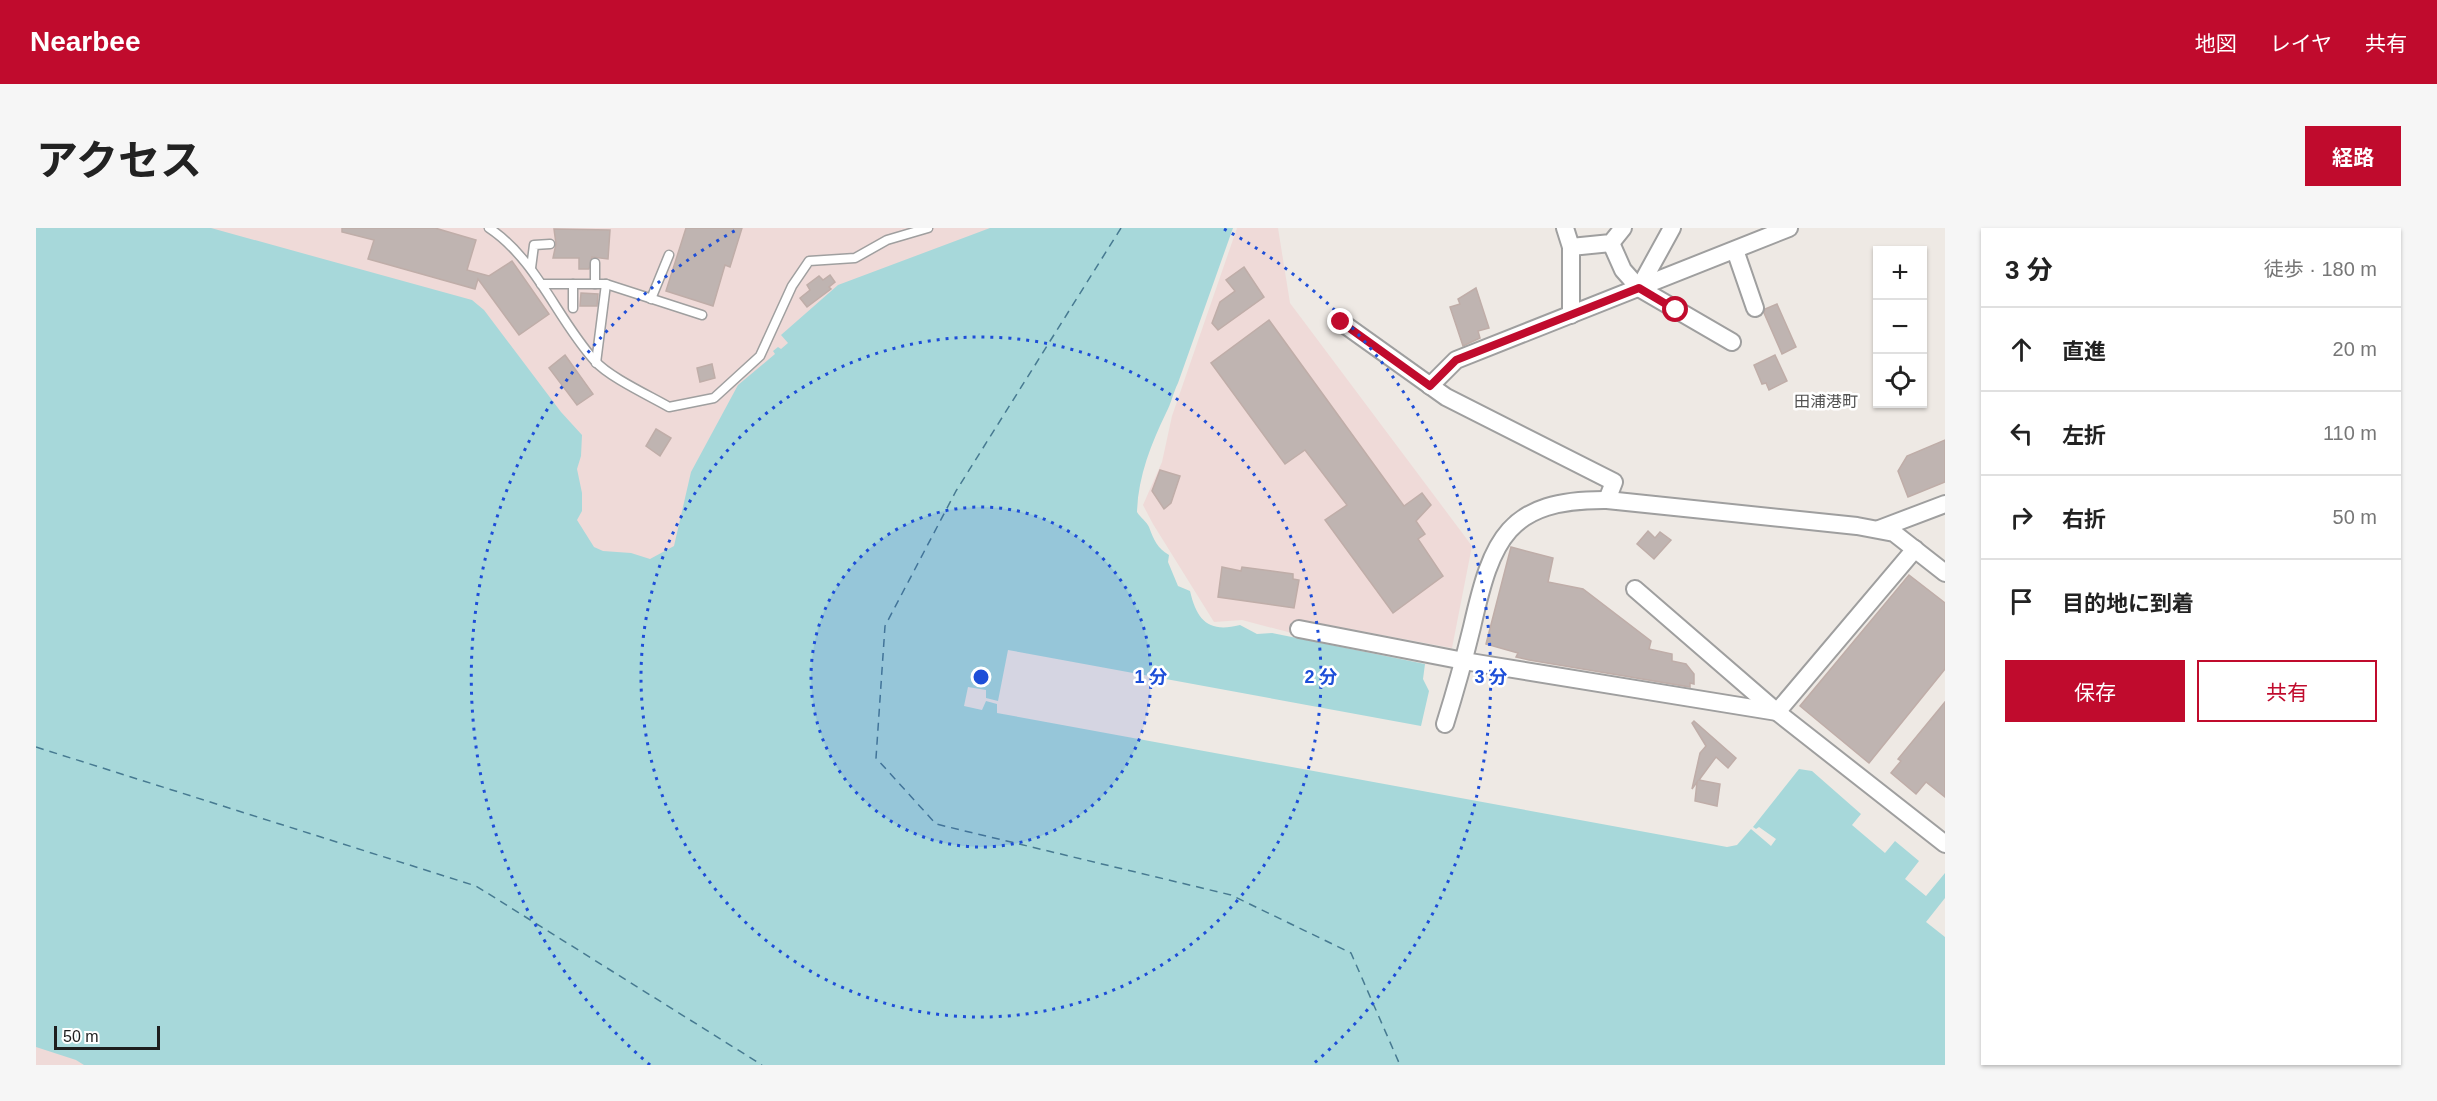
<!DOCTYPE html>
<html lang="ja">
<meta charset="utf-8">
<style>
:root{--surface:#fff;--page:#f6f6f6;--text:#222;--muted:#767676;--line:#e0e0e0;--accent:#c00b2d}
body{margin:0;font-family:Arial,"Noto Sans JP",sans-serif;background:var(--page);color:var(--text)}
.controls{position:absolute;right:18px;top:18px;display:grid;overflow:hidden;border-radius:0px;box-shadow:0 2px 4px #0004}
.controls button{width:54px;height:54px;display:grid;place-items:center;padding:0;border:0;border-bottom:2px solid var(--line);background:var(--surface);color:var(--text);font:30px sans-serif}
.scale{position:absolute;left:18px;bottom:15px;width:106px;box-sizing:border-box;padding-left:6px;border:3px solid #1e1e1e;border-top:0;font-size:16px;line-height:21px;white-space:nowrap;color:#1e1e1e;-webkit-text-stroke:4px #fff;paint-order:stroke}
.stop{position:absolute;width:18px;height:18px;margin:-14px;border:4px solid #c00b2d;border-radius:50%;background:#fff}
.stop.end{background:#c00b2d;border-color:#fff;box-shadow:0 2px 6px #0008}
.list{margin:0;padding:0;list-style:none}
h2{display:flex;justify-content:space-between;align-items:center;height:78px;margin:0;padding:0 24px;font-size:26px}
h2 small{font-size:20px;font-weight:400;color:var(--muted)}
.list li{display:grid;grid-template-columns:39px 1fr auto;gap:18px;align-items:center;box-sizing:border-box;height:84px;padding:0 24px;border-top:2px solid var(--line)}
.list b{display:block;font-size:22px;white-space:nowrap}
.list em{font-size:20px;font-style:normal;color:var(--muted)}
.actions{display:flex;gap:12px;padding:18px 24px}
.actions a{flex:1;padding:14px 0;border:2px solid var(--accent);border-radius:0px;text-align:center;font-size:21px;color:var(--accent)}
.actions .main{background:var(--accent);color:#fff}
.icon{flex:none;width:33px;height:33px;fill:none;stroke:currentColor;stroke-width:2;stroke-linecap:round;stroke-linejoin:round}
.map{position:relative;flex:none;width:1909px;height:837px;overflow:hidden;border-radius:0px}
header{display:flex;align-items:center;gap:36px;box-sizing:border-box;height:84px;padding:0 30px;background:var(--accent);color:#fff}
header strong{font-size:28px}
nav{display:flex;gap:33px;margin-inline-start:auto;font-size:21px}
.intro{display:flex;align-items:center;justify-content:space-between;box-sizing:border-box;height:144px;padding:0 36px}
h1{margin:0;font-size:42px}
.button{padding:15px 27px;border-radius:0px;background:var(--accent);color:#fff;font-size:21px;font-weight:700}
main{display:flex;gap:36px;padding:0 36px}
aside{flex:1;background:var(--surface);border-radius:0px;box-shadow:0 2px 4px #0004}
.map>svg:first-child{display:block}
.military{fill:#efdad8}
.water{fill:#a7d8da}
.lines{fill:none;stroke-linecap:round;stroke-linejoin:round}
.ferry{stroke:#477a91;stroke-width:1.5;stroke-dasharray:8 6;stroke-linecap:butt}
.building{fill:#bfb4b1;stroke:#bfada8;stroke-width:1.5}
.service-casing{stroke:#9f9f9f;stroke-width:11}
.minor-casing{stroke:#9f9f9f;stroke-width:20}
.service{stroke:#fff;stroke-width:8}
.minor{stroke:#fff;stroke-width:16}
.route{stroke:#c00b2d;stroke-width:8}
.ring{fill:none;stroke:#1d4ed8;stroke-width:3;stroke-dasharray:3 6}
.labels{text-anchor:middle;stroke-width:5;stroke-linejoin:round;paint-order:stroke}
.neighbourhood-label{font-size:16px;fill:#515151;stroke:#fff}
.centre{fill:#1d4ed8;stroke:#fff;stroke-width:3}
.ring-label{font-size:18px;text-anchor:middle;font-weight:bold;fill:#1d4ed8;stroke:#fff;stroke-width:5;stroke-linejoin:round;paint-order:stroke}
</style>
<header>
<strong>Nearbee</strong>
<nav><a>地図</a><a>レイヤ</a><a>共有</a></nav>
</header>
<div class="intro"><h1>アクセス</h1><a class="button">経路</a></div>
<main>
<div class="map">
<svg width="1909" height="837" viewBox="0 0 1909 837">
<rect width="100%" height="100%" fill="#eee9e4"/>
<!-- military -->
<g class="military">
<path d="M0 0H989L653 347 528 344Z"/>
<path d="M1201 0H1242L1254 75 1436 318 1416 420 1287 396 1282 412 1206 392 1178 394 1117 296 1107 277 1126 234 1136 188Z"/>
<path d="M0 790 67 837H0Z"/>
</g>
<!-- water -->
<path class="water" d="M0 0H175L436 72 448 82 525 184 546 207 545 228 541 241 546 265V283L541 292 558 319 567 323 595 325 614 331 638 318 655 244 702 157 739 126 737 123 742 119 745 121 752 115 745 107 802 57 954 0H1197L1142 155C1137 165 1135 176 1130 185 1115 216 1102 249 1101 284 1104 289 1111 294 1113 299 1118 312 1121 320 1133 327L1132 334 1142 358 1154 363C1161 393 1173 405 1204 397L1221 406 1236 405 1389 436 1387 451 1393 463 1385 498 972 422 962 473 950 470V462L932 459 928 478 946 482 950 473 961 476V485L1691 619 1701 617 1715 601 1735 618 1740 611 1723 599 1720 601 1717 599 1763 541 1776 543 1825 586 1816 597 1849 625 1859 613 1883 633 1869 651 1890 668 1909 645V670L1890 694 1909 709V837H48L40 832 0 819Z"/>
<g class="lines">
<!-- ferry -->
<g class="ferry">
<path d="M1085 0 920 263 849 398 840 530 900 596 1195 667 1315 725 1364 837"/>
<path d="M0 519 440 658 726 837"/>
</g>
</g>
<!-- building -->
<g class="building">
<path d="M306 0H399L440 12 431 42 453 48 476 33 513 86 483 107 442 51 439 61 332 31 338 12 306 4Z"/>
<path d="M650 0H706L694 39 689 37 677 78 630 63Z"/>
<path d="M518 1 574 2 572 31 556 29 553 41H543V30H517L520 16Z"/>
<path d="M1208 39 1228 69 1182 102 1176 95 1184 74 1199 63 1190 52Z"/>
<path d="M794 47 799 54 793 59 795 61 771 79 764 70 774 62 771 57 783 48 787 52Z"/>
<path d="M1440 60 1453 100 1442 103 1444 110 1427 118 1414 79 1424 76 1422 71Z"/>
<path d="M545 65 562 66 561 78H544Z"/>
<path d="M1741 76 1760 119 1746 126 1728 85 1729 81Z"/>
<path d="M1233 92 1368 278 1386 265 1395 277 1380 293 1389 306 1382 311 1407 348 1357 385 1289 292 1311 277 1269 222 1249 236 1175 135Z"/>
<path d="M529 127 557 166 541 177 513 140Z"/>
<path d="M1739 127 1751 153 1733 162 1730 155 1726 156 1718 137Z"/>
<path d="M676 136 679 150 664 154 661 140Z"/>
<path d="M620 201 635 210 624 228 610 218Z"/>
<path d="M1909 212V254L1872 269 1862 243 1871 228Z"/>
<path d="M1124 242 1144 248 1135 275 1128 281 1116 263Z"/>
<path d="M1612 303 1619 310 1624 304 1635 312 1618 331 1601 316Z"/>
<path d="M1475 319 1517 330 1512 354 1547 361 1615 413 1613 421 1636 426V433L1650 436 1658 446V456L1654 455V459L1493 432 1480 429 1482 425 1450 416Z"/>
<path d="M1186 339 1205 343 1206 339 1257 346V351L1263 352 1258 380 1182 369Z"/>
<path d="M1873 347 1909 375V441L1833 535 1764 478Z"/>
<path d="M1909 474V569L1890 554 1880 566 1855 545 1865 533 1862 531Z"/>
<path d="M1658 493 1700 530 1692 540 1680 529 1663 552 1684 556 1681 578 1659 573 1661 554 1656 561 1664 525 1670 518 1656 495Z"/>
</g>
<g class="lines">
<defs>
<g id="service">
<path d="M453 0C501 32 521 91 559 133 573 149 614 168 633 179L678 170 724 128 756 58 773 33 819 30 851 12 892 0"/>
<path d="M495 40 498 17 514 16"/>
<path d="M505 56H570L666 87"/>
<path d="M559 56V35"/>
<path d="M615 71 633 27"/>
<path d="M537 80V56"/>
<path d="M560 135 570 56"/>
</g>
<g id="minor">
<path d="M1529 0 1535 19V87"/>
<path d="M1636 0 1603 60 1696 114"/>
<path d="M1575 15 1587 42 1603 60"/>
<path d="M1535 19 1575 15 1587 0"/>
<path d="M1699 22 1719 80"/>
<path d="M1305 94 1410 169 1578 254 1571 272"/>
<path d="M1394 158 1420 132 1753 0"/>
<path d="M1843 301 1909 276"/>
<path d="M1599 361 1741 484 1909 616"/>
<path d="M1263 401 1428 433 1741 484 1879 321"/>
<path d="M1409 496C1419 464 1428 432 1436 399 1456 311 1471 271 1571 272L1821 298 1858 305 1909 345"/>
</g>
</defs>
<!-- service casing -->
<use href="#service" class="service-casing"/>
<!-- minor casing -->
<use href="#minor" class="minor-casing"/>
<!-- service -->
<use href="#service" class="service"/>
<!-- minor -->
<use href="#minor" class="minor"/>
</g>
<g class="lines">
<!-- route -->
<path class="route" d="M1305 94 1394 158 1420 132 1603 60 1640 82"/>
</g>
<!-- distance rings -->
<circle cx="945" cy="449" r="170" fill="#1d4ed8" fill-opacity=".12"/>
<g class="ring">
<circle cx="945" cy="449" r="170"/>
<circle cx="945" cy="449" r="340"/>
<path d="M614 837A510 510 0 0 1 702 1M1188 1A510 510 0 0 1 1276 837"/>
</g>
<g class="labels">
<!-- neighbourhood labels -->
<g class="neighbourhood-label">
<text x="1790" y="179">田浦港町</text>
</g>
</g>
<circle cx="945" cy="449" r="9" class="centre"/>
<g class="ring-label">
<text x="1115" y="455">1 分</text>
<text x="1285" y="455">2 分</text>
<text x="1455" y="455">3 分</text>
</g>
</svg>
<div class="controls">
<button>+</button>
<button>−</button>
<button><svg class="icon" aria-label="locate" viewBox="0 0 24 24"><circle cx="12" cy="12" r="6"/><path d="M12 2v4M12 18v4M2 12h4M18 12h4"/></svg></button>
</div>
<div class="scale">50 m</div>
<div class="stop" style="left:1640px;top:82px"></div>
<div class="stop end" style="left:1305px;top:94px"></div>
</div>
<aside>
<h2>3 分<small>徒歩 · 180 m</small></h2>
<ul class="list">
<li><svg class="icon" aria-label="ahead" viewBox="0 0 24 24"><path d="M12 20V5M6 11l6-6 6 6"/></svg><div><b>直進</b></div><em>20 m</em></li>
<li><svg class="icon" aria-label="left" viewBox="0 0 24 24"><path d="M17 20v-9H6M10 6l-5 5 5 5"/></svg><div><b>左折</b></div><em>110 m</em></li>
<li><svg class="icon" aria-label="right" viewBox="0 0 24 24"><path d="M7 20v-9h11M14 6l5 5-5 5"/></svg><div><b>右折</b></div><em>50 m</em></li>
<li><svg class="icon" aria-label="arrive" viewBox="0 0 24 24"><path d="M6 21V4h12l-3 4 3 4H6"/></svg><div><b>目的地に到着</b></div></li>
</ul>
<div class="actions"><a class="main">保存</a><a>共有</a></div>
</aside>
</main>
